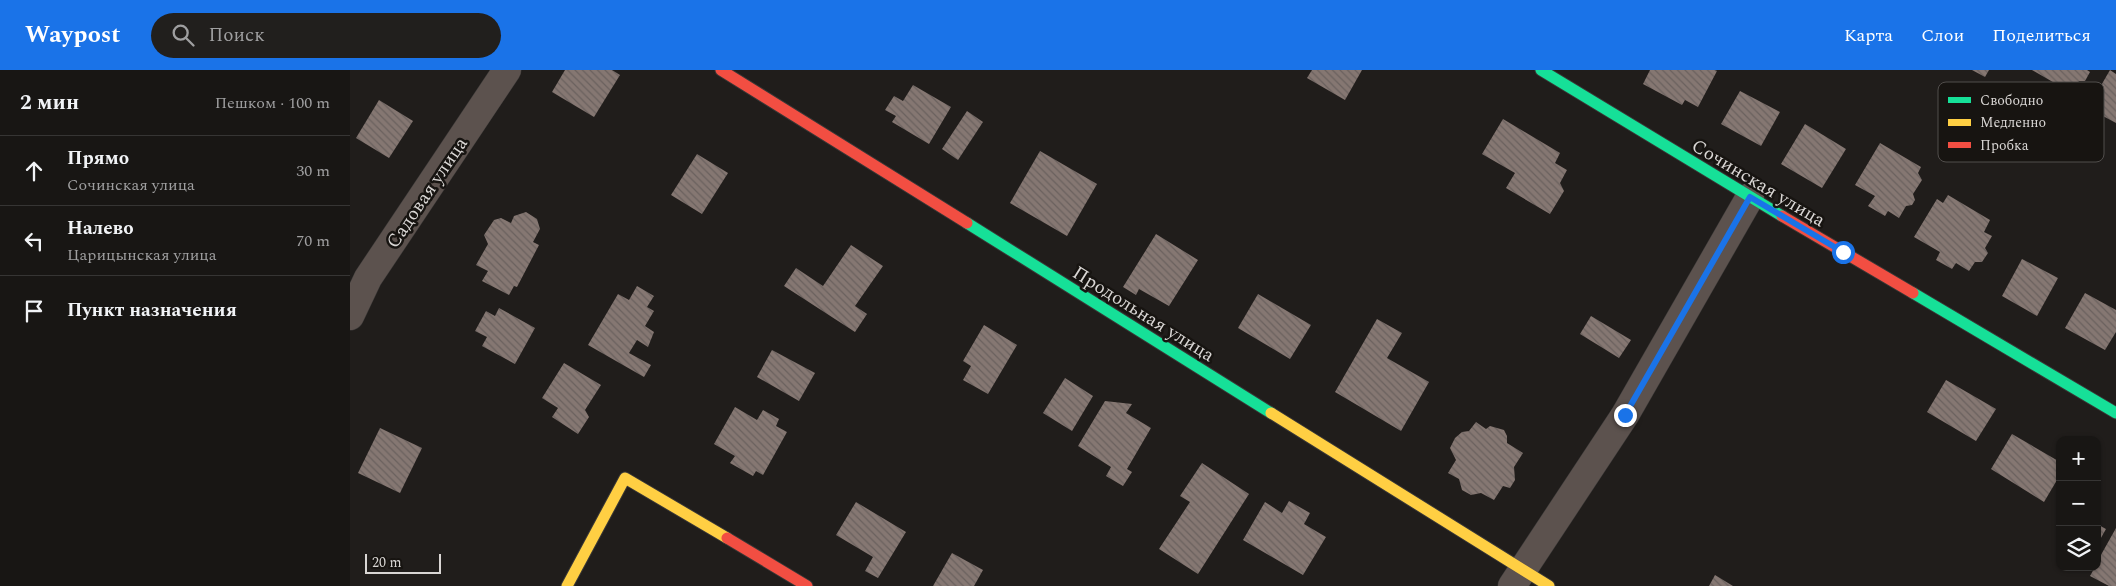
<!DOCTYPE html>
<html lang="ru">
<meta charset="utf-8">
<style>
:root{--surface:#181614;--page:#211f1d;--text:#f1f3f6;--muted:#9f9fa0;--line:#363534;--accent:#1a73e8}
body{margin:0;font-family:Spectral,serif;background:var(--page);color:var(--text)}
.controls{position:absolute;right:15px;bottom:15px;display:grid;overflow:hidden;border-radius:10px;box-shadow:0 1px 4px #0004}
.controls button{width:45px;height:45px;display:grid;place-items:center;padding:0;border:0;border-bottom:1px solid var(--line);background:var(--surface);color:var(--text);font:25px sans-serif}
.scale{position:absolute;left:15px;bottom:12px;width:76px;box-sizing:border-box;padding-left:5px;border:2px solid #d9d6d4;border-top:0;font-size:14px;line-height:18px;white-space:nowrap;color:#d9d6d4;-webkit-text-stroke:4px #171411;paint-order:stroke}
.stop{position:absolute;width:15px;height:15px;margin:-11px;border:4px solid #1a73e8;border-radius:50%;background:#fff}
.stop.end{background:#1a73e8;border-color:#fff;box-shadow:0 1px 5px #0008}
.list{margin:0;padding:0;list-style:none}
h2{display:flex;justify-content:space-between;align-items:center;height:65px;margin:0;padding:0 20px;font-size:21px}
h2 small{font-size:16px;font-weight:400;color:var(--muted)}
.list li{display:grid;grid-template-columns:32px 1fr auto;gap:15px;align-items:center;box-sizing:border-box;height:70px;padding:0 20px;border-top:1px solid var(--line)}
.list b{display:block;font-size:19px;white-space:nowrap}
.list p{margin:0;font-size:16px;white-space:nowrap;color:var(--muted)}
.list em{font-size:16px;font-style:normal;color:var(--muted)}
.icon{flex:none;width:28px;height:28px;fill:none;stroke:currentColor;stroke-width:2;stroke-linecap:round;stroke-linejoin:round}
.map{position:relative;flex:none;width:1766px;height:516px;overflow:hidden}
header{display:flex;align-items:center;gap:30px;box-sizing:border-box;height:70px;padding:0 25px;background:var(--accent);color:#fff}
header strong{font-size:24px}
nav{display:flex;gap:28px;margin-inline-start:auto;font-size:18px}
.search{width:350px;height:45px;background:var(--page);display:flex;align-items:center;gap:12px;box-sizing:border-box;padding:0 18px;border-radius:28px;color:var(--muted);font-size:19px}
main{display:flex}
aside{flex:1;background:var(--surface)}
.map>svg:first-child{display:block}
.building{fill:url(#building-back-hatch)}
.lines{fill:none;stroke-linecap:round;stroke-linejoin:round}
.street-casing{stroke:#393736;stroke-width:29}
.fast-casing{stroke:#393736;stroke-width:13}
.slow-casing{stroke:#393736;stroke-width:13}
.jam-casing{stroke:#393736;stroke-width:13}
.street{stroke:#5c524e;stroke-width:28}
.fast{stroke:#16e098;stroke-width:11}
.slow{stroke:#ffcf43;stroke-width:11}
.jam{stroke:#f24e42;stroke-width:11}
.route{stroke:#1a73e8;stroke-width:6}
.labels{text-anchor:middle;stroke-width:5;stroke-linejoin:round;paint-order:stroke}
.street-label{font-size:19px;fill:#d9d6d4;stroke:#171411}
.key{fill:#171411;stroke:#514e4c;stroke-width:1}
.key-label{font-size:14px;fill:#d9d6d4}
</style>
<header>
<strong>Waypost</strong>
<div class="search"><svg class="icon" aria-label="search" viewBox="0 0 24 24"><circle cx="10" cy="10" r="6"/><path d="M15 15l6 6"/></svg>Поиск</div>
<nav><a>Карта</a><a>Слои</a><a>Поделиться</a></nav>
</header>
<main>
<aside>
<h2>2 мин<small>Пешком · 100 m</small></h2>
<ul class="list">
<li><svg class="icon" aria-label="ahead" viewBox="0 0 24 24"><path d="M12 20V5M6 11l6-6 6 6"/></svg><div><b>Прямо</b><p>Сочинская улица</p></div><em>30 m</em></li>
<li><svg class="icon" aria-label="left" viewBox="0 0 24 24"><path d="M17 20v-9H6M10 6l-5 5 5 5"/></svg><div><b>Налево</b><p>Царицынская улица</p></div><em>70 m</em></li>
<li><svg class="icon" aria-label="arrive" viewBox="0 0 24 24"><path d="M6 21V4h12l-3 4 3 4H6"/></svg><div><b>Пункт назначения</b></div></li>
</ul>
</aside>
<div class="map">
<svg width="1766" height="516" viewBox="0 0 1766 516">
<defs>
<pattern id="building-back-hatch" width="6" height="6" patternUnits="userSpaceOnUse" patternTransform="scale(1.25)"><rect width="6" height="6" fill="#857772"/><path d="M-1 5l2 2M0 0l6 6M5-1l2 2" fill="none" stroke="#6a615e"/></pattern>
</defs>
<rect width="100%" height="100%" fill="#201d1b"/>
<!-- building -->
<g class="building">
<path d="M215 0H262L270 5 244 47 202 22Z"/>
<path d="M962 0H1012L995 30 957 8Z"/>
<path d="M1300 0H1365L1367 1 1348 37 1335 30 1332 35 1293 14Z"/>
<path d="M1622 0H1639L1635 7Z"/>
<path d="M1682 0H1737L1740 2 1735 11H1729L1722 23Z"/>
<path d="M1760 0 1766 4V53L1738 38Z"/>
<path d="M563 15 601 37 579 74 542 52 546 46 535 40 544 26 553 31Z"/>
<path d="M1390 21 1430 42 1411 76 1371 54Z"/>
<path d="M29 30 63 51 39 88 6 68Z"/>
<path d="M617 41 633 52 608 90 592 79Z"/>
<path d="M1153 49 1210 83 1205 93 1217 100 1210 113 1214 121 1200 144 1156 118 1165 103 1132 84Z"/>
<path d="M1455 54 1496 79 1472 118 1431 94Z"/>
<path d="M1530 73 1571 97 1568 103 1572 110 1563 124 1565 130 1562 135 1556 136 1549 148 1538 141 1535 146 1518 136 1525 126 1505 115Z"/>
<path d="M690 81 747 114 717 166 660 133Z"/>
<path d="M347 84 378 103 352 144 321 125Z"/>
<path d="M1598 125 1640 150 1634 162 1642 166 1635 178 1638 183 1632 192H1625L1619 201 1606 193 1602 199 1586 190 1590 182 1564 167 1587 129 1593 133Z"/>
<path d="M176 142 187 149 190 159 183 172 189 175 167 217 164 216 159 225 132 211 138 201 126 195 138 174 134 165 144 150 151 148 161 153 164 146Z"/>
<path d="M806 164 848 190 819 236 789 219 786 225 773 217Z"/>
<path d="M501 175 533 196 505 236 517 244 505 262 434 216 446 198 473 216Z"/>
<path d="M1672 189 1708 208 1687 246 1652 226Z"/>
<path d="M287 216 304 226 297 237 304 241 295 256 304 262 298 277 287 270 279 283 301 295 294 307 238 275 268 224 279 230Z"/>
<path d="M1735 223 1766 240V262L1755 280 1715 258Z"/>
<path d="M908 224 961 255 940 289 888 258Z"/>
<path d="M149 238 185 258 165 294 132 276 137 267 125 261 136 241 145 246Z"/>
<path d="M1241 246 1281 270 1269 288 1230 264Z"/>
<path d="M1027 249 1052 263 1037 288 1079 312 1051 361 985 322Z"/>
<path d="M634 255 667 275 638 324 613 310 621 296 613 291Z"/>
<path d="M422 280 465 303 449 331 407 307Z"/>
<path d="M214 293 251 315 235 340 239 347 228 364 202 347 208 338 192 328Z"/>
<path d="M715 308 743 326 722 361 693 343Z"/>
<path d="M1596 310 1646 339 1626 371 1577 342Z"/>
<path d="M755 331 782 334 776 343 801 358 777 399 782 402 773 416 756 406 761 397 728 376Z"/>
<path d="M385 337 407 350 413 340 429 349 426 356 437 362 413 405 406 401 403 406 380 393 385 386 364 374Z"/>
<path d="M1126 352 1136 359 1140 356 1154 360 1157 366V373L1173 383 1164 397 1165 410 1160 418 1153 416 1144 430 1131 423 1121 425 1112 420 1109 409 1098 403 1106 390 1100 378 1105 368 1112 362 1119 361Z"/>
<path d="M30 358 72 378 50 423 8 403Z"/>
<path d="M1662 364 1710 392V405L1694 432 1641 399Z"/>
<path d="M852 393 899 424 848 504 809 479 840 432 830 426Z"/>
<path d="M939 431 960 443 954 454 976 467 953 505 893 470 915 432 932 443Z"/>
<path d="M506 432 556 462 528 508 515 501 523 487 486 465Z"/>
<path d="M1747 454 1756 459 1747 475Z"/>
<path d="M1766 458V516H1759L1740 506 1745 497H1747V492Z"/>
<path d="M602 483 633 500 624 516H583Z"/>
<path d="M1365 505 1383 516H1359Z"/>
</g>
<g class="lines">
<defs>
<g id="street">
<path d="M0 246 18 208 157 0"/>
<path d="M1162 516 1275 345 1400 127"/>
</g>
<g id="fast">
<path d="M1191 0 1432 146"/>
<path d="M617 153 921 343"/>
<path d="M1563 223 1766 343"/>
</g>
<g id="slow">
<path d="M921 343 1199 516"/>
<path d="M217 516 275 408 377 468"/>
</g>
<g id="jam">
<path d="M371 0 617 153"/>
<path d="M1432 146 1563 223"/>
<path d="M377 468 457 516"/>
</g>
</defs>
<!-- street casing -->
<use href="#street" class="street-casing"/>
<!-- fast casing -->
<use href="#fast" class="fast-casing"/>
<!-- slow casing -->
<use href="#slow" class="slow-casing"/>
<!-- jam casing -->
<use href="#jam" class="jam-casing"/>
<!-- street -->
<use href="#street" class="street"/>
<!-- fast -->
<use href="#fast" class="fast"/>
<!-- slow -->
<use href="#slow" class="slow"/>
<!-- jam -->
<use href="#jam" class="jam"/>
</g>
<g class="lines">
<!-- route -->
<path class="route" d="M1275 345 1400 127 1493 182"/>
</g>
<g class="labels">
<!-- street labels -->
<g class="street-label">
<text transform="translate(1409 112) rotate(31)" y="7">Сочинская улица</text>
<text transform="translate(76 122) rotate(-56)" y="7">Садовая улица</text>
<text transform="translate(794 243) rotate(32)" y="7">Продольная улица</text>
</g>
</g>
<!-- legend -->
<rect x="1588" y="12" width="166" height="80" rx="8" class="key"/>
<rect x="1598" y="27" width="23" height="6" fill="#16e098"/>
<rect x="1598" y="49" width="23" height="7" fill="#ffcf43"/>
<rect x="1598" y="72" width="23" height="6" fill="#f24e42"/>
<g class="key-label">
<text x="1630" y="35">Свободно</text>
<text x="1630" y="57">Медленно</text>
<text x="1630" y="80">Пробка</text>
</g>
</svg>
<div class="controls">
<button>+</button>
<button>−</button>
<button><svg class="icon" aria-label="layers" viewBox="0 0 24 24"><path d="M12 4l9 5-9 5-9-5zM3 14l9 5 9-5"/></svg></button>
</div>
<div class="scale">20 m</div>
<div class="stop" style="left:1493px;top:182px"></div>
<div class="stop end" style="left:1275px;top:345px"></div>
</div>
</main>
